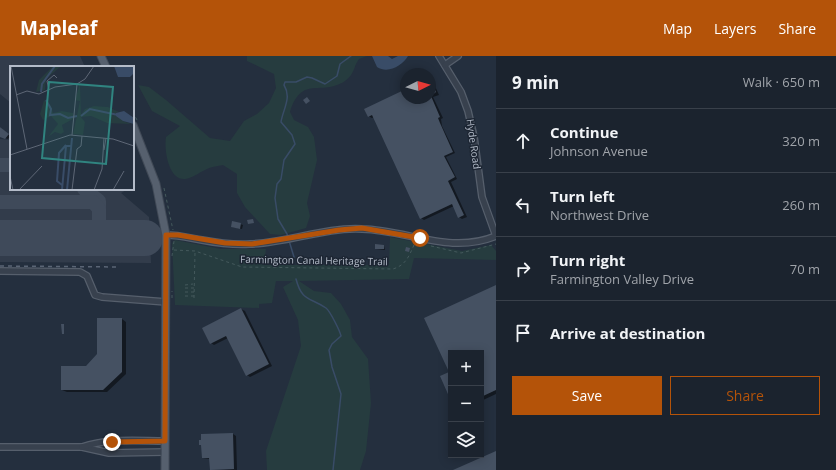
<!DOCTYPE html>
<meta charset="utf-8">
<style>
:root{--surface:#1b232e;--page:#282f3a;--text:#f1f3f6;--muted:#a0a4aa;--line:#39404a;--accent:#b45309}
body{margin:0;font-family:"Open Sans",sans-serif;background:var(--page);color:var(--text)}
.controls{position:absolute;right:12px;bottom:12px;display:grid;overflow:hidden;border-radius:0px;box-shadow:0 2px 10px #0003}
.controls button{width:36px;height:36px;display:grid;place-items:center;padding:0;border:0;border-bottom:1px solid var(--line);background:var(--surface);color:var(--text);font:20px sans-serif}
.compass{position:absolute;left:400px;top:12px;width:36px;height:36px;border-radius:50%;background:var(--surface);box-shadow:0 2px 10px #0003;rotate:85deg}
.stop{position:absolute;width:12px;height:12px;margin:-9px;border:3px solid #b45309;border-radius:50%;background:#fff}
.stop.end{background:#b45309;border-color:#fff;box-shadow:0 1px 4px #0008}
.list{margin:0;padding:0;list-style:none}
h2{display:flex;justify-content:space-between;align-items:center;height:52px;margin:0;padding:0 16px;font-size:17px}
h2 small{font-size:13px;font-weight:400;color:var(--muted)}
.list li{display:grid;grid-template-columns:26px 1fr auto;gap:12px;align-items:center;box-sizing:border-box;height:64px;padding:0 16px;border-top:1px solid var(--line)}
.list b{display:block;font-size:15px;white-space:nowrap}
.list p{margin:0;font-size:13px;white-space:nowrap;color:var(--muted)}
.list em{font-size:13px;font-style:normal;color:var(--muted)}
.actions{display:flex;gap:8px;padding:12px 16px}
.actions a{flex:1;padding:9px 0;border:1px solid var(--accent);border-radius:0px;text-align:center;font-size:14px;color:var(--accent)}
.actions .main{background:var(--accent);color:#fff}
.icon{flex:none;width:22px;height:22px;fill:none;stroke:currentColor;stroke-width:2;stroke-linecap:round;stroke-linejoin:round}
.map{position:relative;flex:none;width:496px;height:414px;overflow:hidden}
header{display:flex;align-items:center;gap:24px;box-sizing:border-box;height:56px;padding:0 20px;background:var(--accent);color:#fff}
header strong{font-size:19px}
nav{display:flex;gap:22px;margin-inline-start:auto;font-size:14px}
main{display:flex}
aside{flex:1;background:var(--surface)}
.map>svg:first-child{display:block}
.airport{fill:#323c4b}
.green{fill:#263c3f}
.water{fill:#394c67}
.shadow{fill:#0007}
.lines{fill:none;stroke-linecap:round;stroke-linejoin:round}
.stream{stroke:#394c67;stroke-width:1.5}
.taxiway{stroke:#3f4a5a;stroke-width:14}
.runway{stroke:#3f4a5a;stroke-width:36}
.building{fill:#455162}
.minor-casing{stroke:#565f6c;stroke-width:8}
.major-casing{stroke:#414a57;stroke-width:9}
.path{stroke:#44595c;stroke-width:1;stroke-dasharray:3 3;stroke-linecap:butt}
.minor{stroke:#38414e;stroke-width:5.5}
.major{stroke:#56606e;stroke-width:7}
.rail{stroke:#5a6575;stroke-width:1.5;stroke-dasharray:4 4;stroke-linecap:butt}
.route{stroke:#b45309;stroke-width:5}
.labels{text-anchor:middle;stroke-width:3;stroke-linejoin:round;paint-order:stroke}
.street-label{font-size:10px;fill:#b4bcc9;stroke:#1d2633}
.inset-river{fill:none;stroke:#394c67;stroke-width:2}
.inset-road{fill:none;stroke:#5e6776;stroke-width:1}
.view{fill:#308480;fill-opacity:0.15;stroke:#308480;stroke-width:2}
.inset-edge{fill:none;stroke:#b4bcc9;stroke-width:2}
</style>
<header>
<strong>Mapleaf</strong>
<nav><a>Map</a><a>Layers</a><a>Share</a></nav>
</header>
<main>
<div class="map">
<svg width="496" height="414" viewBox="0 0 496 414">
<rect width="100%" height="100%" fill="#242f3e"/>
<!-- airport -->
<g class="airport">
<path d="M0 0H80L85 11H11V47L0 38Z"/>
<path d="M0 83 11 84V133H128L121 137 149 161 151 207 0 206Z"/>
</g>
<!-- green -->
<g class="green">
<path d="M247 0H367L359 3C353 11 355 18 345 25 321 41 302 18 290 56L294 64 308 71 314 81 317 104 307 147 310 160 306 172 281 179 270 178 245 151 237 137V118L223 109C218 110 210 111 205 114 198 117 193 122 185 123 168 124 164 93 166 81L180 70 152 55 138 29 149 31 166 44 210 82 230 85 244 65 257 58 269 47 276 32 274 18 247 5Z"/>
<path d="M390 181 462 195 491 189 496 195V204L414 202 409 223 299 225 314 235 331 237 341 248 350 264 352 281 368 303 371 347 366 395 360 414H267L266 395 301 290 298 264 283 231 293 225H276L272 247 259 248V252L175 249 172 187 175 184 221 193H266L264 209H389Z"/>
</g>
<!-- water -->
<path class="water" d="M372 0H388L392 3 398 0H408C402 10 388 18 377 11Z"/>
<!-- shadow -->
<g class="shadow">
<path d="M430 19 439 39 433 41 443 62 441 63 442 70 455 97 446 101 457 123 451 126 467 161 462 163 459 161 454 150 424 164 421 162 374 61 372 62 368 60 406 34V42H430Z"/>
<path d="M0 71 10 80 8 83 0 80Z"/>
<path d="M233 166 243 169 242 173 232 171Z"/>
<path d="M384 190 385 194 376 193Z"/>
<path d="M496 230V338L481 345V297H451V342L450 317 426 263Z"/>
<path d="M241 253 245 255 272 310 250 321 247 319 228 282 214 289 211 287Z"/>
<path d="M122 263 126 266V318L107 336H67L62 334 98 299Z"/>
<path d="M233 378 236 380 237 414 210 413V403L203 402Z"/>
</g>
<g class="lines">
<!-- stream -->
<g class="stream">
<path d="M294 201 287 178 278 163 275 142 277 128 281 123 284 104 295 88 292 79 281 66C283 53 292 42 284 29L285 26H296L307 21 312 22 325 28 337 20 340 8 351 0"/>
<path d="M296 223C302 246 310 241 326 252 330 255 340 275 341 280L332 288 329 294 332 311 341 338 333 414"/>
</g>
<!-- taxiway -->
<g class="taxiway">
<path d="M0 109H11"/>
<path d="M84 133 99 145V150"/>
<path d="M0 146H93L99 153V182"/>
</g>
<!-- runway -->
<path class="runway" d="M0 182H145"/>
</g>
<!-- building -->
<g class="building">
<path d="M430 23 436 36 431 40 440 61 438 62 440 67 453 96 444 100 455 121 448 125 464 159 458 162 452 148 420 163 372 59 368 61 364 53 406 33V42H430Z"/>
<path d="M307 41 310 45 306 48 303 44Z"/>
<path d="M0 71 9 78 5 83 0 81Z"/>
<path d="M253 163 254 167 248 168 247 164Z"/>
<path d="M232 165 241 167 240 173 231 171Z"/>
<path d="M375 188 384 189V193H375Z"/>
<path d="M406 191 410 192 409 196 405 195Z"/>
<path d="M496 229V334L481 341V297H451V345L440 320 449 316 424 262Z"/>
<path d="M241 252 269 308 246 320 226 280 210 288 202 272Z"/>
<path d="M97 262H122V316L103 334H61V310H86L97 298Z"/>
<path d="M61 268H64V278H62Z"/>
<path d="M233 377 234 413 210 414 209 402H202L201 389H199V384H201V378Z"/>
<path d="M496 395V414H453Z"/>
</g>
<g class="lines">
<defs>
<g id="minor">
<path d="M439 0 461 36 468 55 474 81 482 141 496 180"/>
<path d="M445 9 458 0"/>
<path d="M166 179C179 179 190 182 202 184 218 187 234 189 250 188 288 187 324 171 362 173 408 174 450 199 496 180"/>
<path d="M0 215 80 216 87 220 95 239 102 241 166 246"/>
<path d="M0 391H82L109 397 165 396"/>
<path d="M82 391C108 382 138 385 165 385"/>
</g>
<g id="major">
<path d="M101 0 106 11"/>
<path d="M133 69 156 128 166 179 165 414"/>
</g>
</defs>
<!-- minor casing -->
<use href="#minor" class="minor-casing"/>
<!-- major casing -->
<use href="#major" class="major-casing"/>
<!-- path -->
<g class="path">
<path d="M133 56 137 64"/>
<path d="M164 132 173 174"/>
<path d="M431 190 461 197 496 188"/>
<path d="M174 194 195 195 242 211 393 213C406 209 409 200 414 189H422"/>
<path d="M172 200 174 185"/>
<path d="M185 229 193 228"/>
<path d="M185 232H194"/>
<path d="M185 236H194"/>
<path d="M185 240H194"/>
<path d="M172 242V235"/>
<path d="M194 242 195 196"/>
</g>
<!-- minor -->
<use href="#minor" class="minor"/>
<!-- major -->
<use href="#major" class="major"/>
<!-- rail -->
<path class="rail" d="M0 210 120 211"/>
</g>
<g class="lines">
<!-- route -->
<path class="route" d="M112 386 165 385 166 179H178L225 187 252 188 339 174 362 172 420 182"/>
</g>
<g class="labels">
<!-- street labels -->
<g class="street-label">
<text transform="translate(474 88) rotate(82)" y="4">Hyde Road</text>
<text transform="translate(314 204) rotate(1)" y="4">Farmington Canal Heritage Trail</text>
</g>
</g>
<!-- overview -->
<g transform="translate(10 10)">
<rect width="124" height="124" fill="#242f3e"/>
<path d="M43 0 50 1 36 13 35 24 26 26 29 14ZM70 17 71 49 75 43 84 40 98 41 109 46 106 47 113 55 121 58 97 57 81 50 71 51 75 56 73 69 63 68 70 35 65 34ZM34 34 41 40 43 47 52 45 63 47V53L52 59 54 66 51 68 45 66 38 71 48 58 41 50 33 54 30 48Z" fill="#263c3f"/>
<path d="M104 0H124V7L120 11H108ZM114 45 124 52V58L113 55 106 50V47Z" fill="#394c67"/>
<path class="inset-river" d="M31 26 32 18 45 0M36 34 41 43 40 49 50 48 58 52 67 50M71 50 80 43 108 49M52 119 47 115 49 87 56 79M52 124 56 80H62M57 124 62 72"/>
<path class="inset-road" d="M1 0 17 83M39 24 37 15 44 9 47 12M6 29 17 25 29 28 45 21 67 18 75 13 84 0M62 69 67 18M94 84 96 72M0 89 60 69 103 73 124 80M0 110 3 124M9 124 32 100M62 124 67 83 71 80 72 70M84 124 92 103 94 72M103 124 114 105"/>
<path class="view" d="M39 16 103 21 96 98 32 92Z"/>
<rect width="124" height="124" class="inset-edge"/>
</g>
</svg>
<div class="controls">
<button>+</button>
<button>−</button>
<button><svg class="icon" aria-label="layers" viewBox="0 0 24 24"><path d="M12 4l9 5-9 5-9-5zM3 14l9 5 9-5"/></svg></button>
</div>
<svg class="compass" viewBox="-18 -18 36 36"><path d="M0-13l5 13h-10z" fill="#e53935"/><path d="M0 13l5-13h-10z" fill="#a0a4aa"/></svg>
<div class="stop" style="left:420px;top:182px"></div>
<div class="stop end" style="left:112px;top:386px"></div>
</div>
<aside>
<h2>9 min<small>Walk · 650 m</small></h2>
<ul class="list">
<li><svg class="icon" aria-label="ahead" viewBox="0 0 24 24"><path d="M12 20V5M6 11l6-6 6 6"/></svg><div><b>Continue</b><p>Johnson Avenue</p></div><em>320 m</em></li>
<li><svg class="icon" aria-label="left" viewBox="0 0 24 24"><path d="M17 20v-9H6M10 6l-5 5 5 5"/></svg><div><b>Turn left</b><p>Northwest Drive</p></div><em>260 m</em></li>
<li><svg class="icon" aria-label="right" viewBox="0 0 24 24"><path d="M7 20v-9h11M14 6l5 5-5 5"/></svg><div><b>Turn right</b><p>Farmington Valley Drive</p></div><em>70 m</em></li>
<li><svg class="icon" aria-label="arrive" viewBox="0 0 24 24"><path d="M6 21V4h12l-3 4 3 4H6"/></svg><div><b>Arrive at destination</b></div></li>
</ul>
<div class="actions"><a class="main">Save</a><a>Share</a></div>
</aside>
</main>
